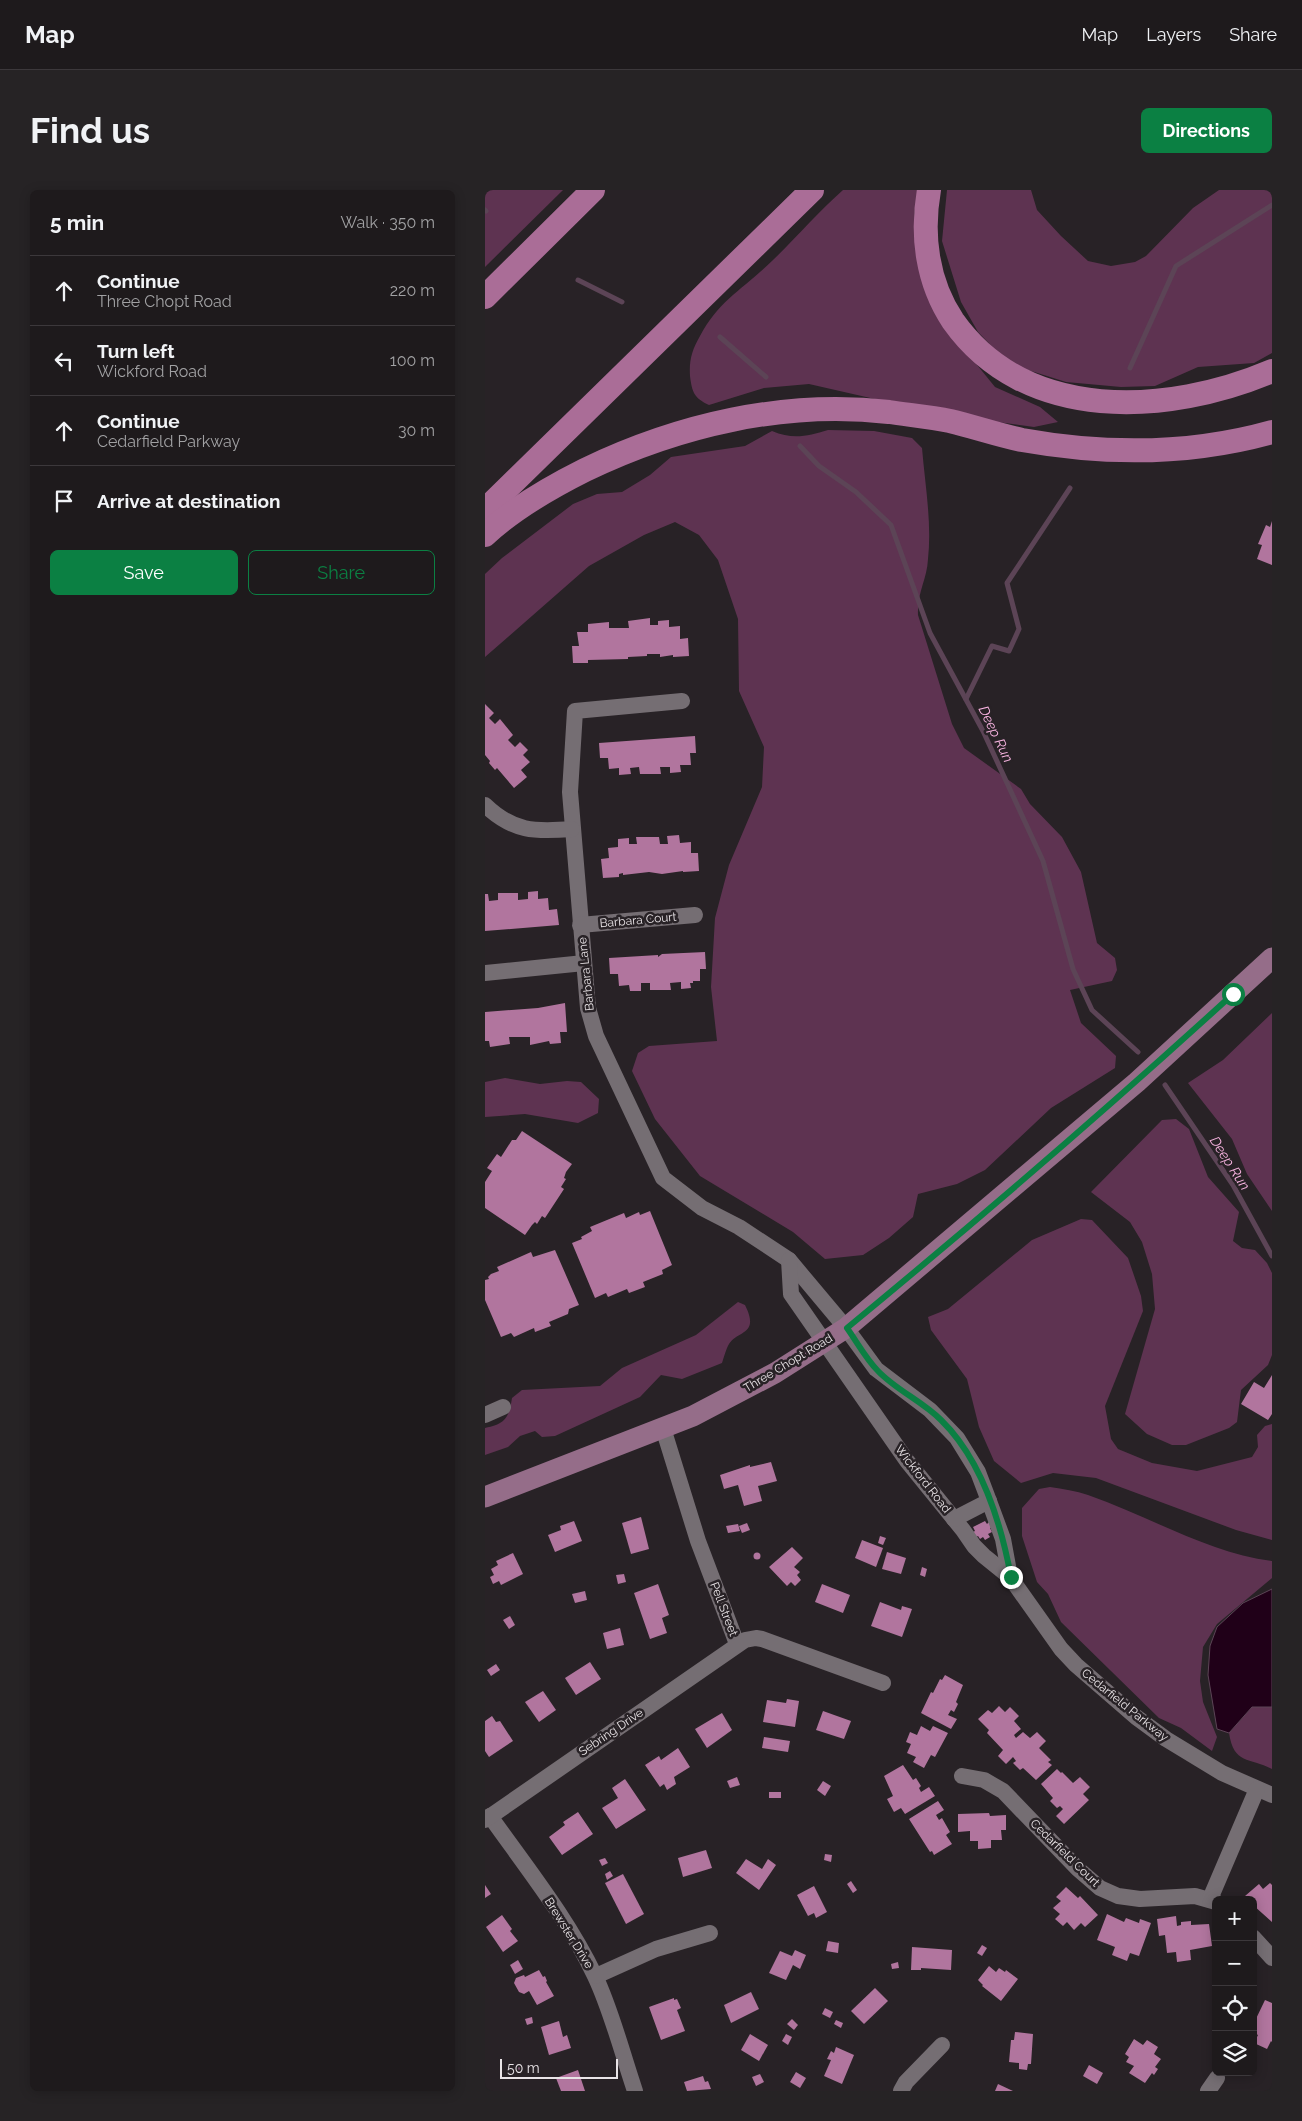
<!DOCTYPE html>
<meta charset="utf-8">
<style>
:root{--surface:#1e1a1c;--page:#262325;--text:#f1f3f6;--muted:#a1a1a3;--line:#3c383b;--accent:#0b8043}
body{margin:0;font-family:Raleway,sans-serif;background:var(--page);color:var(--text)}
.controls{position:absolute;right:15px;bottom:15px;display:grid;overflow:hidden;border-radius:8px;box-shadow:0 2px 12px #0003}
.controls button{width:45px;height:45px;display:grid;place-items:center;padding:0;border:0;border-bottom:1px solid var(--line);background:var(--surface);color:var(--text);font:25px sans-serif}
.scale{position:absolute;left:15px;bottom:12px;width:118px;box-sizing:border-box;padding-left:5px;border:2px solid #e9e4e7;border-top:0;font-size:14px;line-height:18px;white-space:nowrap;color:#e9e4e7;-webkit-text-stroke:4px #282226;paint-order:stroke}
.stop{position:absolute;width:15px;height:15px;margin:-11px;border:4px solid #0b8043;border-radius:50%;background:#fff}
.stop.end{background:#0b8043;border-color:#fff;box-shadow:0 1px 5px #0008}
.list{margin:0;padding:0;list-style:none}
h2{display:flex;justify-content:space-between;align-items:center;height:65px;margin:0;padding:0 20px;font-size:21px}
h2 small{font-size:16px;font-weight:400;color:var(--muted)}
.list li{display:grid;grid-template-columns:32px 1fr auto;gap:15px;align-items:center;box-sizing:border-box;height:70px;padding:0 20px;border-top:1px solid var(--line)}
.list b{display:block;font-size:19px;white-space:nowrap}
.list p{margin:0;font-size:16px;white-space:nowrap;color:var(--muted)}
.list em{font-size:16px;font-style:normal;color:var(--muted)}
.actions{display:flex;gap:10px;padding:15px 20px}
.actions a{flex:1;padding:11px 0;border:1px solid var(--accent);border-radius:8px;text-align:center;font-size:18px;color:var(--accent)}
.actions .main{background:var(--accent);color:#fff}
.icon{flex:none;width:28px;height:28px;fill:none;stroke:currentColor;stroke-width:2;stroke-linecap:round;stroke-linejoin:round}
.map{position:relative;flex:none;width:787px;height:1901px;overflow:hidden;border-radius:8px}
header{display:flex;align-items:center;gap:30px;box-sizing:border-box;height:70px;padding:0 25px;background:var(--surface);border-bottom:1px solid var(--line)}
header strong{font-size:24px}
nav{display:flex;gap:28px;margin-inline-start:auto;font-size:18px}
.intro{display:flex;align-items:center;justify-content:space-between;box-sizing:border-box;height:120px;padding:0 30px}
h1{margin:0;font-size:35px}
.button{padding:12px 22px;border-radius:8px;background:var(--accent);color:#fff;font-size:18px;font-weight:700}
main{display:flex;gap:30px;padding:0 30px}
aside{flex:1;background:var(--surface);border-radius:8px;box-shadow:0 2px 12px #0003}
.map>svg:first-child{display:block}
.green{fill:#5e3351}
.water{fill:#200018;stroke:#5c4456}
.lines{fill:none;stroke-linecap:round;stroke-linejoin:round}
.stream{stroke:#5c4456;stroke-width:5}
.building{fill:#b1759e}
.minor{stroke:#756e73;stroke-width:16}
.major{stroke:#956d89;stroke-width:21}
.highway{stroke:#aa6d97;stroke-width:24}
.route{stroke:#0b8043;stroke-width:6}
.labels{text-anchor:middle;stroke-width:5;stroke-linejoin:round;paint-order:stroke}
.street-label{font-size:12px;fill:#e9e4e7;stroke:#282226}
.water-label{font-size:14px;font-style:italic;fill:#f8b4e1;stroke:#282226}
</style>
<header>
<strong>Map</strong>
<nav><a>Map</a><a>Layers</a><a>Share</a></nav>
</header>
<div class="intro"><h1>Find us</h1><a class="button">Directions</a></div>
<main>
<aside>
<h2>5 min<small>Walk · 350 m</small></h2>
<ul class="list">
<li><svg class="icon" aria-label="ahead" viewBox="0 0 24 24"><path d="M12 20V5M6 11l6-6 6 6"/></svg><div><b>Continue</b><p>Three Chopt Road</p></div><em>220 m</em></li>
<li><svg class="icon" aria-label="left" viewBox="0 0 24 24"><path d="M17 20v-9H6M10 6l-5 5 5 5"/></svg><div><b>Turn left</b><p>Wickford Road</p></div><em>100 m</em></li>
<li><svg class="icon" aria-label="ahead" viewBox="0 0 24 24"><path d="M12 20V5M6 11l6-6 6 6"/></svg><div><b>Continue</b><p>Cedarfield Parkway</p></div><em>30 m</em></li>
<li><svg class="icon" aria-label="arrive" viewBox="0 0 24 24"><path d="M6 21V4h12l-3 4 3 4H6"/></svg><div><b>Arrive at destination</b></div></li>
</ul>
<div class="actions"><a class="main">Save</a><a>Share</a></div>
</aside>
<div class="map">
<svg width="787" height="1901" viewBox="0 0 787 1901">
<rect width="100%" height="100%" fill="#282226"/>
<!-- green -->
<g class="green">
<path d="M0 0H78L0 77Z"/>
<path d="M358 0H433L429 24 434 69 471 149 510 197 555 217 573 232 549 237 460 225 324 194 279 198 224 215C209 208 207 202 205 186 204 170 207 160 215 146 234 110 260 98 288 70 312 47 333 22 358 0Z"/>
<path d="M462 0H546L552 20 576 46 603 71 626 76 650 72 661 66 708 18 734 0H787V163L769 173 713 177 670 196 636 197 581 192 524 174 493 142 476 112 457 51Z"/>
<path d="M343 240 389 241 427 248 437 258C440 294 447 333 443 369 442 390 432 402 433 425L467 534 479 558 536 599 545 614 577 647 596 682 612 753 630 768 632 780 627 791 585 800 596 833 631 866 630 878 566 918 500 980 472 994 433 1004 428 1027 404 1048 378 1065 340 1069 308 1042 215 986 170 929 147 881 153 863 164 856 232 851 226 797 230 728 244 675 277 597 279 557 254 501 253 429 233 370 214 345 190 332 159 345 104 376 0 467V384L17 368 88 314 112 304 137 302 165 285 186 267 260 256 287 241C308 250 323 246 343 240Z"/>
<path d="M787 823V1021L762 984 747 949 703 893 738 870Z"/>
<path d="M20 888 55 894 82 891 96 892 114 909 113 923 93 933 40 924 0 927V892Z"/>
<path d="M691 929 704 939 723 987 754 1022 748 1051 757 1058 770 1060 782 1073 787 1083V1165L783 1175 756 1200 752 1232 744 1238 701 1255H687L662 1244 640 1224 670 1119 667 1084 657 1052 645 1032 606 1002 677 930Z"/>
<path d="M596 1029 607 1030 643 1068 656 1106 658 1121 620 1216 626 1249 633 1259 667 1273 712 1281 767 1267 773 1257 772 1245 780 1236 787 1234V1350L751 1340 611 1288 568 1283 536 1293 509 1271 494 1237 482 1189 446 1140 443 1127 463 1119 547 1050Z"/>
<path d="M253 1112 260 1115C275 1145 253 1140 244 1154 241 1159 239 1167 237 1173L197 1189 176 1185 155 1207 70 1246 57 1247 50 1241 35 1246 23 1257 0 1265V1238C20 1234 24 1228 27 1208L37 1200 115 1196 137 1178 211 1145Z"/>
<path d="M565 1297C578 1299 591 1301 603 1305 664 1326 723 1363 787 1371V1388L732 1434 718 1457 715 1491 718 1512 732 1547 727 1561 696 1538 674 1528 576 1432 563 1404 552 1392 537 1346V1318L554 1299Z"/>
<path d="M783 1516 787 1517V1579C764 1567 749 1575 744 1543L767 1517Z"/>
</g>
<!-- water -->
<path class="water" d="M787 1399V1517H767L744 1543 732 1539 723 1485 725 1456 732 1437 758 1413Z"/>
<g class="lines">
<!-- stream -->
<g class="stream">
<path d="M0 20 1 21"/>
<path d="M93 90 137 112"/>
<path d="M235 147 281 187"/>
<path d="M645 178 691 76 787 15"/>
<path d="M315 256 334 276 371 302 406 335 445 443 498 541 558 671 588 779 607 820 653 862"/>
<path d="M481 509 507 456 524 461 534 439 522 393 585 298"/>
<path d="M680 895 748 995 787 1066"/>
</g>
</g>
<!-- building -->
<g class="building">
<path d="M787 331V375L772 369 777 355 773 354 781 335 785 337Z"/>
<path d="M165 428V435H173V431L184 430V437L195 436V449L203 448 204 466 188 467V465L175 467V464H162V466L143 467V469L103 470V473H88L87 456H94L92 442H103V434L124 432V438H144L143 431Z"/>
<path d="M0 514 9 523 4 528 10 534 15 529 28 545 23 550 30 557 35 552 43 560 38 565 45 572 36 580 42 587 29 598 12 578 10 580 4 573 5 571 0 565Z"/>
<path d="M210 546 211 563H205L206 575H195L196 582 185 583V577H175L176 584H155L154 577 145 578 146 584 134 585V578L124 579 123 568H115L114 553Z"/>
<path d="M194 645 195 653 206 652V663H213L214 681 198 682V681L177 684 164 682 138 685V683L134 684V687L118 688 116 669 124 668 123 658 133 657V649L144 648V654H152L151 647H174L175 654H183L182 646Z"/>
<path d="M53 701V709L63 708 64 720 72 719 74 735 0 741V704H3L4 711 13 710V703H33V710L43 709V702Z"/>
<path d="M220 762 221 779H215V791H208V793H205L206 798 196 799V792L185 793 186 800H165V793H156V801H145L144 795 134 796 133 784H125L124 768 173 765V767L177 764Z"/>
<path d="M80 813 82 842H75L76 853 65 854 64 851 45 855V847H24L25 854 5 857 4 851H0V822L53 818Z"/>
<path d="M37 941 87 974 81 982 79 988 81 989 76 997 79 999 60 1028 57 1026 52 1034 50 1032 47 1035 40 1045 0 1018V992L7 981 2 978 12 964 16 967 27 950H31Z"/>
<path d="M165 1021 187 1075 177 1080 178 1084 158 1092 160 1097 144 1103 142 1099 123 1107 121 1103 110 1108 87 1053 97 1049 96 1047 107 1041 105 1037 139 1023 141 1028 154 1022 155 1025Z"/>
<path d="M70 1060 94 1115 84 1119 83 1124 64 1132 66 1136 50 1142 49 1138 29 1147 26 1143 16 1147 0 1110V1090L4 1089 3 1087 6 1084 14 1081 12 1077 46 1062 48 1067Z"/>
<path d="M787 1185V1224L783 1230 756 1214 769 1192 779 1198Z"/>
<path d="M286 1272 292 1291 273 1296 277 1311 259 1316 253 1295 239 1299 235 1285 265 1275V1277Z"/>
<path d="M156 1327 164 1359 146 1364 137 1333Z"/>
<path d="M89 1331 97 1351 70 1362 63 1345 76 1340 75 1336Z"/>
<path d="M500 1331 502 1334 504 1332 507 1337 505 1338 507 1342 503 1344 505 1347 500 1350 498 1347 495 1349 493 1346 491 1347 488 1342 490 1341 488 1337Z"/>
<path d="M262 1333 265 1340 257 1343 254 1336Z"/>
<path d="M253 1334 255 1341 243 1343 241 1336Z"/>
<path d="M395 1346 401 1348 398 1355 393 1353Z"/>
<path d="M377 1350 398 1358 391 1377 370 1368Z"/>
<path d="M307 1357 318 1368 309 1377 315 1382 312 1385 316 1390 310 1396 306 1392 302 1396 284 1377Z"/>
<path d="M402 1362 421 1368 416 1384 397 1379Z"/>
<circle cx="272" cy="1366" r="3.5"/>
<path d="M28 1363 38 1384 16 1395 14 1391 8 1394 5 1387 9 1385 6 1379 13 1375 11 1371Z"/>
<path d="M437 1377 442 1379 440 1387 435 1385Z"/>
<path d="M139 1384 141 1392 133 1394 131 1385Z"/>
<path d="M173 1394 184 1425 177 1428 182 1443 165 1449 149 1403Z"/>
<path d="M337 1394 365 1405 358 1423 330 1412Z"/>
<path d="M100 1401 102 1410 90 1413 87 1404Z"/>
<path d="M395 1412 416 1420 417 1416 427 1419 417 1447 386 1436Z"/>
<path d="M25 1426 30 1435 24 1439 18 1430Z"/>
<path d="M135 1438 139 1455 122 1459 118 1443Z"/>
<path d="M105 1472 116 1489 91 1505 80 1488Z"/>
<path d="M11 1474 15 1480 6 1486 2 1480Z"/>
<path d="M460 1485 478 1495 471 1512 473 1514 469 1522 466 1520 463 1525 472 1529 466 1539 436 1523 446 1502 448 1503 455 1489 457 1490Z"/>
<path d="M58 1501 71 1520 54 1532 40 1512Z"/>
<path d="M302 1509 314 1511 310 1537 278 1532 282 1510 301 1513Z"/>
<path d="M514 1516 520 1522 525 1517 534 1526 529 1531 536 1539 529 1545 531 1548 538 1542 545 1548 552 1542 561 1551 554 1558 566 1570 563 1572 567 1575 551 1590 538 1578 535 1580 528 1573 531 1571 528 1567 521 1574 513 1566 518 1560 502 1543 504 1540 493 1529 503 1520 507 1523Z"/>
<path d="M338 1521 366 1531 359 1549 331 1540Z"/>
<path d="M237 1523 247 1540 222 1558 210 1539Z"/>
<path d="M7 1526 11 1532 15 1531 28 1551 4 1567 0 1561V1531Z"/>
<path d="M436 1536 445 1541 448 1536 463 1543 450 1567 446 1565 439 1578 428 1572 431 1567 422 1563 426 1554 421 1552 425 1542 432 1545Z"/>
<path d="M279 1547 305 1551 303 1562 277 1558Z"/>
<path d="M193 1558 205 1577 189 1587 191 1594 182 1600 179 1594 175 1597 160 1575 174 1566 176 1570Z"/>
<path d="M418 1575 428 1590 431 1588 436 1596 434 1598 436 1602 444 1597 450 1606 420 1624 416 1618 409 1622 402 1609 408 1606 399 1586Z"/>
<path d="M572 1579 576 1583 577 1582 588 1593 595 1587 605 1597 598 1604 604 1610 579 1634 571 1626 578 1619 575 1616 572 1618 565 1611 568 1608 556 1594Z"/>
<path d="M252 1587 255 1595 245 1598 242 1591Z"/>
<path d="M140 1589 161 1620 131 1639 117 1618 133 1608 127 1598Z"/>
<path d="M338 1591 346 1596 340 1606 332 1600Z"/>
<rect x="284" y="1602" width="12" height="6"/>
<path d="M453 1611 459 1620 451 1625 454 1630 457 1628 465 1642 461 1645 467 1654 449 1665 447 1661 445 1662 424 1629Z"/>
<path d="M93 1622 108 1644 77 1665 64 1647 80 1635 78 1632Z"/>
<path d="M504 1623 505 1626 521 1625V1640H516L517 1650H506V1658L493 1659V1651H485V1641L473 1642V1624Z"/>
<path d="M221 1660 227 1678 198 1687 193 1668Z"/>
<path d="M340 1664 347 1665 346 1672 339 1670Z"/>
<path d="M120 1668 123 1673 117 1676 114 1670Z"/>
<path d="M261 1669 277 1679 283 1669 291 1675 274 1700 251 1683Z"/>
<path d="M125 1681 128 1686 122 1690 120 1684Z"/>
<path d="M138 1684 159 1724 141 1734 120 1693Z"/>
<path d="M366 1691 372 1700 368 1703 362 1694Z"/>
<path d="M785 1693 787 1695V1732L768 1715V1710H764L760 1706 774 1694 778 1699Z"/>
<path d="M0 1695 6 1704 0 1708Z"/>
<path d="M329 1696 342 1722 331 1728 329 1723 323 1726 312 1705Z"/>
<path d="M581 1697 593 1708 595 1706 613 1725 600 1737 596 1733 589 1740 582 1732 578 1736 570 1729 575 1724 568 1718 576 1711 571 1707Z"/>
<path d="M622 1724 639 1732 641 1728 654 1733 655 1729 666 1733 654 1766 645 1763 642 1771 627 1765 630 1757 612 1750Z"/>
<path d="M17 1725 27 1739 25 1741 33 1751 18 1762 1 1737Z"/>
<path d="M691 1726 692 1736 696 1735V1732L706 1731V1735L724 1734 727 1756 705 1760 706 1770 692 1772 691 1762 682 1763 680 1745 674 1746 672 1729Z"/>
<path d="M343 1751 354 1753 353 1763 341 1761Z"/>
<path d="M497 1755 502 1758 497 1766 492 1763Z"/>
<path d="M427 1757 467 1760 466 1780 436 1778V1780H426Z"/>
<path d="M310 1760 321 1765 315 1779 308 1775 301 1790 284 1783 295 1761 307 1766Z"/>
<path d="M33 1770 38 1779 30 1784 25 1775Z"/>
<path d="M413 1772 414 1778 407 1779 406 1774Z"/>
<path d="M504 1776 511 1782 514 1778 520 1782 521 1780 533 1789 516 1811 497 1796 498 1795 493 1790Z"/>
<path d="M54 1780 58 1787 60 1786 62 1791 61 1792 69 1806 52 1815 44 1801 39 1804 34 1802 29 1793 31 1788 39 1785 40 1787Z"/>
<path d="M390 1798 403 1811 379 1834 366 1821Z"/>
<path d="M266 1802 274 1819 246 1833 239 1815Z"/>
<path d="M189 1808V1810L192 1809 196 1818 192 1820 200 1841 176 1850 164 1817Z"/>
<path d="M780 1810 787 1813V1852L786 1851 782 1859 769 1853 773 1845 768 1842V1835Z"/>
<path d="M340 1818 348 1822 345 1828 337 1824Z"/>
<path d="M47 1827 48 1833 42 1835 40 1829Z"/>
<path d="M307 1829 313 1835 309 1840 302 1834Z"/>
<path d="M351 1830 358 1833 356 1838 349 1834Z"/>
<path d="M74 1831 78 1847 82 1845 86 1858 64 1865 56 1837Z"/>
<path d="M530 1842 548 1844 546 1874H543L542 1880 534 1879V1873L524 1872 526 1850H529Z"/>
<path d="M265 1844 283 1855 274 1871 256 1860Z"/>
<path d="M301 1844 307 1847 303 1855 297 1851Z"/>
<path d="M649 1849 658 1855 662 1850 673 1857 669 1864 676 1869 670 1877 673 1879 669 1885 667 1883 660 1893 644 1883 649 1876 641 1872 644 1867 640 1864Z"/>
<path d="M351 1857 369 1865 357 1894 339 1886 346 1870 342 1869 346 1861 349 1863Z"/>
<path d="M33 1873 36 1880 28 1883 26 1875Z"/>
<path d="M604 1875 618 1883 612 1894 598 1886Z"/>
<path d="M93 1880 100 1901H76L71 1888Z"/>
<path d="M311 1882 321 1888 315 1898 305 1892Z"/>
<path d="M275 1884 279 1892 271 1896 267 1887Z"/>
<path d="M218 1886 220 1892 223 1891 226 1899 202 1901 199 1892Z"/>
<path d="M513 1894 528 1901H510Z"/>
</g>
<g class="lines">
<!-- minor -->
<g class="minor">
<path d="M197 511 90 521 85 602 103 818 111 846 178 988 217 1018 254 1037 304 1070 361 1138 391 1179 445 1220 472 1248 493 1282 504 1311 518 1349 525 1387"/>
<path d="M0 615C28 642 50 642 87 639"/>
<path d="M95 735 210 725"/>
<path d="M0 783 99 773"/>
<path d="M304 1070 306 1104 422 1271 478 1340 489 1356 499 1366 525 1387 576 1459 591 1475 651 1527 681 1549 737 1583 787 1605"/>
<path d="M0 1225 18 1217"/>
<path d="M178 1238 213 1351 252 1454"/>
<path d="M469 1329 504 1311"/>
<path d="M477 1586 499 1590 518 1601 593 1679 615 1698 633 1706 655 1709 710 1706 731 1712"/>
<path d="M5 1626C41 1677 83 1729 110 1786 127 1822 137 1863 150 1901"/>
<path d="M0 1630 260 1450 271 1448 277 1449 398 1493"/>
<path d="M725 1709 772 1599"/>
<path d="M768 1747 787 1768"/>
<path d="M111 1786 171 1759 225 1743"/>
<path d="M416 1901 421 1892 457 1855"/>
<path d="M723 1901 732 1888"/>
</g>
<!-- major -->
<path class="major" d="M0 1307 208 1226 290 1183 361 1138 652 892 787 768"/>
<!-- highway -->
<g class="highway">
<path d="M444 0C436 45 442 92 468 131 541 234 683 225 787 181"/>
<path d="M0 107 108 0"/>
<path d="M0 320 327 0"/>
<path d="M0 345C29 318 64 298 100 280 193 235 300 210 404 222 424 225 446 227 465 231 490 237 513 245 537 250 621 265 705 265 787 242"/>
</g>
</g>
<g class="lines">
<!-- route -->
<path class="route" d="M526 1387C516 1333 496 1269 456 1230 437 1211 411 1200 393 1181 381 1169 372 1152 362 1138 493 1030 622 919 748 804"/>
</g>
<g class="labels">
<!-- street labels -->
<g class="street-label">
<text transform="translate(153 730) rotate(-5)" y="4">Barbara Court</text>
<text transform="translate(101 784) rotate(-96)" y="4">Barbara Lane</text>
<text transform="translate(303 1173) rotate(-31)" y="4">Three Chopt Road</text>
<text transform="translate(438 1289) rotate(52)" y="4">Wickford Road</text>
<text transform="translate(239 1419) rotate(69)" y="4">Pell Street</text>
<text transform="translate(640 1515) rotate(39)" y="4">Cedarfield Parkway</text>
<text transform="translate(126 1542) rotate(-34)" y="4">Sebring Drive</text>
<text transform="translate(580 1663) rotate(44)" y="4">Cedarfield Court</text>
<text transform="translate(84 1743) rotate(58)" y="4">Brewster Drive</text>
</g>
<!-- water labels -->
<g class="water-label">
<text transform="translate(511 544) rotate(64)" y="5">Deep Run</text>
<text transform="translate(745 973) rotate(57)" y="5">Deep Run</text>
</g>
</g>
</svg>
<div class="controls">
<button>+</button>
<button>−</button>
<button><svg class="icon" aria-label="locate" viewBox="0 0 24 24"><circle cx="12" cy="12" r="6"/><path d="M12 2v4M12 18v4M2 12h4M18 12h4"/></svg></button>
<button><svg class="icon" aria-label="layers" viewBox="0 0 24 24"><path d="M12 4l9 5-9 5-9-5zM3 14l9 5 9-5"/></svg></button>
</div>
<div class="scale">50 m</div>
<div class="stop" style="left:748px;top:804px"></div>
<div class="stop end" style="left:526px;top:1387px"></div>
</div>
</main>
